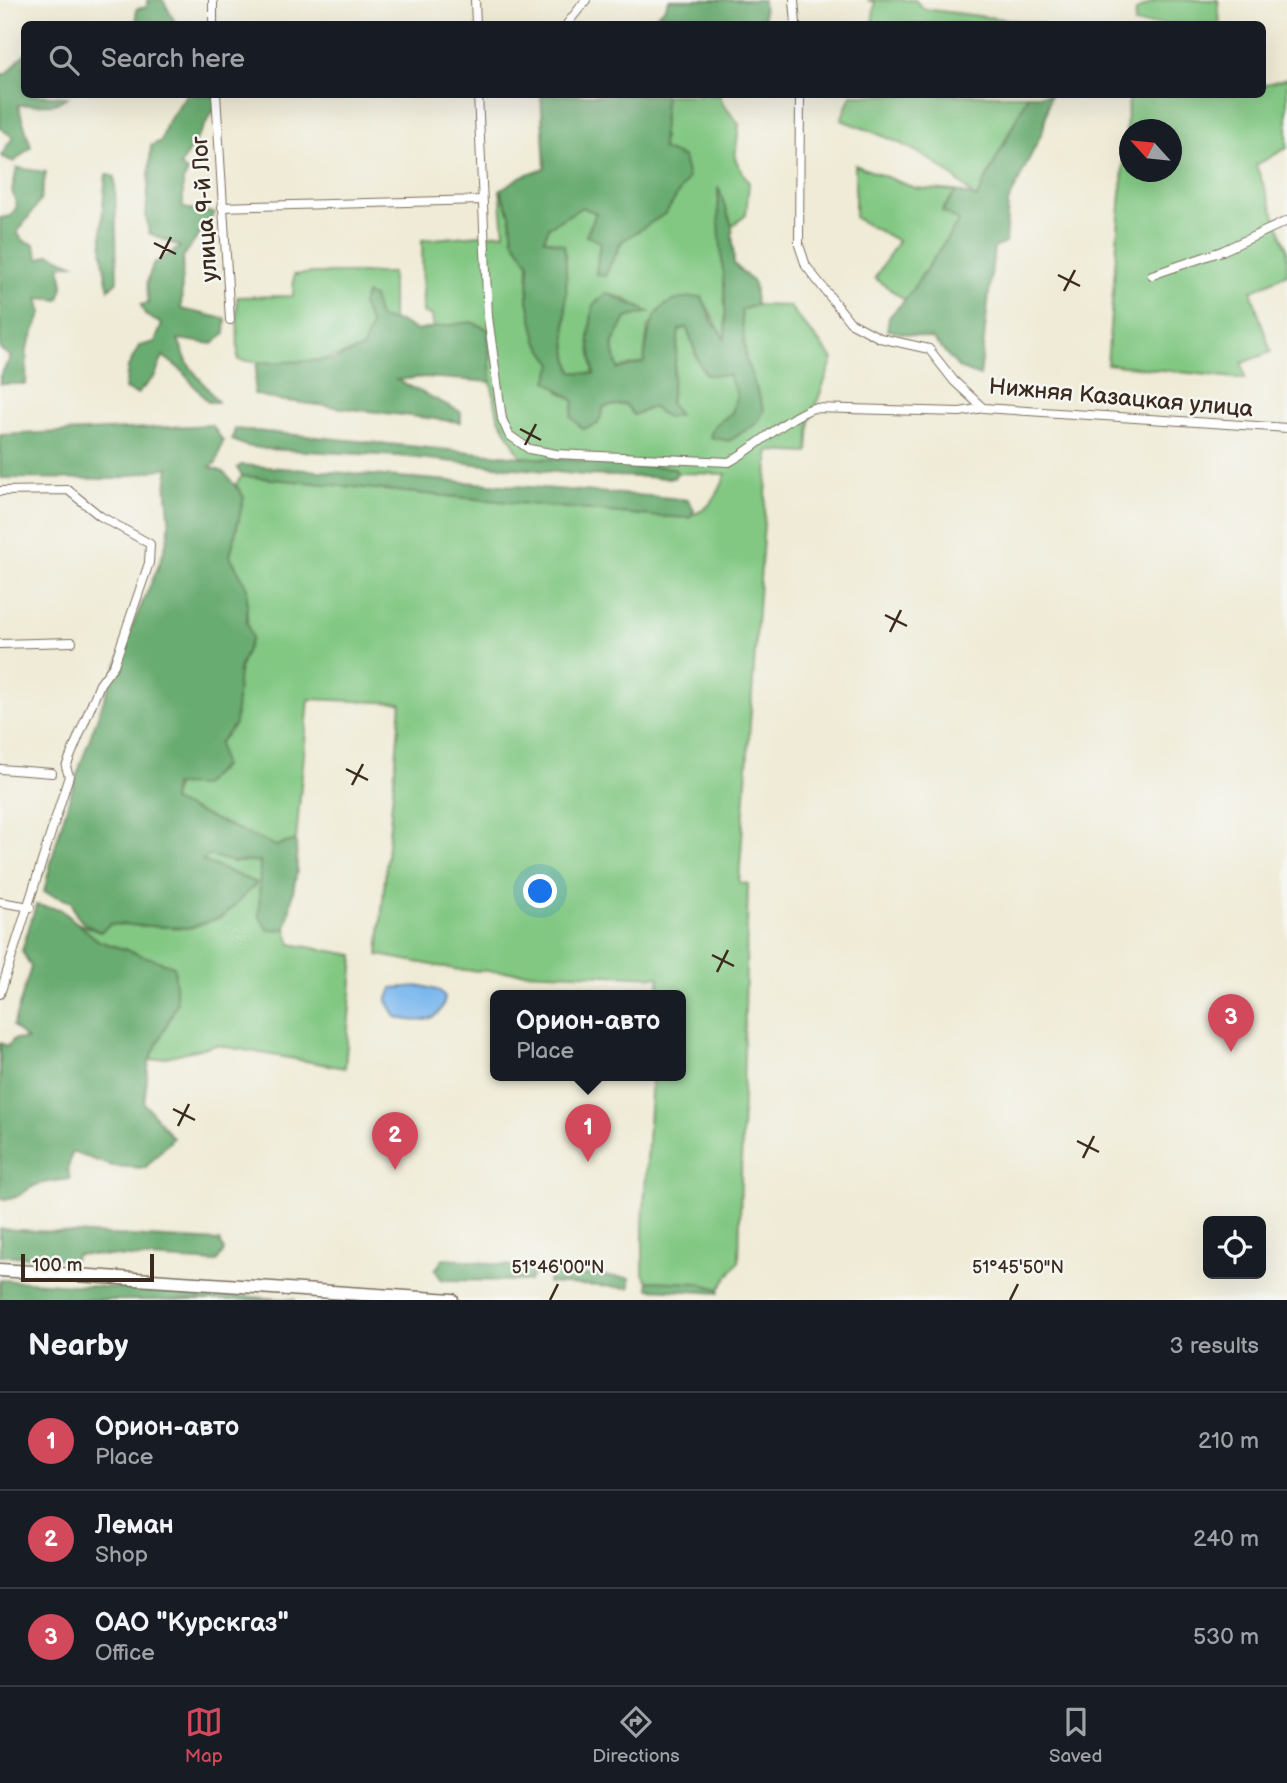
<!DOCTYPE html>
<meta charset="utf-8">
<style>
:root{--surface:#171b24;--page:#20242c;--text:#f1f3f6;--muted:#9ea1a6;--line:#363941;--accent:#d1495b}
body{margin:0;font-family:"Balsamiq Sans",sans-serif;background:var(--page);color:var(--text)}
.controls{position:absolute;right:21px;bottom:21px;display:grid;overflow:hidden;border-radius:10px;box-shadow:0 7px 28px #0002}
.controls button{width:63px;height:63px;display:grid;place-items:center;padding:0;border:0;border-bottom:2px solid var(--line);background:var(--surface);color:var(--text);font:35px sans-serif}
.compass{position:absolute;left:1119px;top:119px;width:63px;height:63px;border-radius:50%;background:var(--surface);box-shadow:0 7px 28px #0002;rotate:297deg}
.scale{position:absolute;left:21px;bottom:18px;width:133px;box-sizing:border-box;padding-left:7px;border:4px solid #3b2a1e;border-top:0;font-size:19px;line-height:24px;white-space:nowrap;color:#3b2a1e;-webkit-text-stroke:5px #f6f6f2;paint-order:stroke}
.you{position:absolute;left:541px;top:892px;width:24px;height:24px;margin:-18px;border:5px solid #fff;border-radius:50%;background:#1a73e8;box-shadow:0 0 0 10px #1a73e833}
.badge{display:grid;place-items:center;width:46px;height:46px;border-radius:50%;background:var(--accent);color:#fff;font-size:23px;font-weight:700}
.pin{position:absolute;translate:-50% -58px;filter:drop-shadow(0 2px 4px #0008)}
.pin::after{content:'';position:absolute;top:37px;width:24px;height:21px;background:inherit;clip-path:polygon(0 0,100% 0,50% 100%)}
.popup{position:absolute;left:490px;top:990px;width:196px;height:91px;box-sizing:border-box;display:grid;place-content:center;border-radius:10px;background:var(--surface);filter:drop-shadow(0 2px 5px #0005);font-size:23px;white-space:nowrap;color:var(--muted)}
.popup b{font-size:26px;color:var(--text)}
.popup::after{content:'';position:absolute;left:50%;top:100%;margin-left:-14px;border:14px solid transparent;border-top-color:var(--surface)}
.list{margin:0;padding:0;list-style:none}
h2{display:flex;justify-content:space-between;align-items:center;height:91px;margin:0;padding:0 28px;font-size:30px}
h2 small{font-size:23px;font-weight:400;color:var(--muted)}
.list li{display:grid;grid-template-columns:46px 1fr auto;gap:21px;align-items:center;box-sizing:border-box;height:98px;padding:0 28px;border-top:2px solid var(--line)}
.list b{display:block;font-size:26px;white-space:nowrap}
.list p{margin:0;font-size:23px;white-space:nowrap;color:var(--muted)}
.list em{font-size:23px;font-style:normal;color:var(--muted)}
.icon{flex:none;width:38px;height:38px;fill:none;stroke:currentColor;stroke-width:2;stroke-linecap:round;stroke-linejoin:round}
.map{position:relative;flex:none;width:1287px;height:1300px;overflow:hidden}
.search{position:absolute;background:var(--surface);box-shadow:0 7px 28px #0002;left:21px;right:21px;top:21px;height:77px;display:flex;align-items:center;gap:18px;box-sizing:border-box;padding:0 24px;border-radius:10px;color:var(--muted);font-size:26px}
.sheet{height:385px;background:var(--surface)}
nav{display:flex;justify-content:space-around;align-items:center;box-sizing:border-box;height:98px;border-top:2px solid var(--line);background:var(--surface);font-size:19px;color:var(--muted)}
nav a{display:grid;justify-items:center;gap:4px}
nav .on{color:var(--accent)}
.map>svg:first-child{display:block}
.green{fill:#82c883;stroke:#5e7950;stroke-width:2;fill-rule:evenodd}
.forest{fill:#69ac71;stroke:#526b48;stroke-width:2}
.water{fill:#7bb8ee;stroke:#5b7186;stroke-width:2}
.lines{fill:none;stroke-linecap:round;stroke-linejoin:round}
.minor-casing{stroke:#7a6e5e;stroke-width:10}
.primary-casing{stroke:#7a6e5e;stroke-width:15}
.minor{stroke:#fff;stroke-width:8}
.primary{stroke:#fff;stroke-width:12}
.ticks{fill:none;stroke:#3b2a1e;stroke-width:2.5}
.labels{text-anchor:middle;stroke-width:5;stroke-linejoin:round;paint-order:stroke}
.street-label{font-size:23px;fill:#3b2a1e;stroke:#f6f6f2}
.ticks-label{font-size:18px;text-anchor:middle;fill:#3b2a1e;stroke:#f6f6f2;stroke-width:5;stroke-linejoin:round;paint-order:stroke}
</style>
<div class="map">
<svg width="1287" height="1300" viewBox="0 0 1287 1300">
<rect width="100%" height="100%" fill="#f6f6f2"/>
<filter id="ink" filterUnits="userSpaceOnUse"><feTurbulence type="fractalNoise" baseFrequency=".0143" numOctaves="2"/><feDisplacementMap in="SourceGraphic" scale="14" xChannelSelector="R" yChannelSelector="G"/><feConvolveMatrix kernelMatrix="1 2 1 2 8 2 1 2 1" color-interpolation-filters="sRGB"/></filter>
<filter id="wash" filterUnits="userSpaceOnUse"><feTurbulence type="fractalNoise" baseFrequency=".00686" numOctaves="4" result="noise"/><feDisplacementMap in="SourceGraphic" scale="28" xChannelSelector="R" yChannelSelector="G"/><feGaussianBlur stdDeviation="1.57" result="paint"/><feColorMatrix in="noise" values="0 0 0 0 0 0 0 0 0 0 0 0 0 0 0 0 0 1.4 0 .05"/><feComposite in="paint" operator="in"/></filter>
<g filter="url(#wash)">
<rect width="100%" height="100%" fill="#efebd6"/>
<!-- green -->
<g class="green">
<path d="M867 0H915L924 9 1043 24H872L875 2Z"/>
<path d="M1156 0H1218L1220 24H1135L1136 11Z"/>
<path d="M1287 78V148L1256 165 1287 249V274L1251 291 1271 352 1242 363 1245 379 1107 364 1129 95 1262 94 1263 85ZM1130 130H1172V172H1130Z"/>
<path d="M665 95H720L723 104 739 124 735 159 749 183 746 215 732 226 719 189 727 298 725 340 702 297 648 326 644 362 618 369 612 344 626 318 647 312 625 299 606 293 593 305 589 338 594 375 572 372C559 332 571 286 564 245L544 239 549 227 582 207 596 213 600 242 596 273 616 255 662 149Z"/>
<path d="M851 95H1028L976 199C937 155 894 139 841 120Z"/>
<path d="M855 165 915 188 956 191 942 211 959 221 905 300 875 278 898 241 855 218Z"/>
<path d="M500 190 510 214 513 239 529 263 528 300 537 341 553 364 558 391C581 404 600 407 625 404L634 415 652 407 668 418 678 414 670 403 679 330 686 327C695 344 694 361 707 375H728L737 394 732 413 714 426 764 410 746 360 741 310 756 305 789 306 833 359 810 421 808 453 769 451 739 882 748 884 739 1261 719 1289 699 1283 648 1281 643 1274V1224L652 1076H681V996H658L659 977 459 970 378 955 401 703 309 699 296 840 276 846 172 801C176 769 203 767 219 743 239 711 233 670 251 638L247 622V586L230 556 244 497 236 484 242 476 651 516C694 518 710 518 726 474L677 473 674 468 521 457 498 416 491 382 488 329H433L432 316 423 312 422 240 504 233Z"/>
<path d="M314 273H392V321L379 318 373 298 362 304 371 326 363 348C322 364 281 366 238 360L237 297 293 296 294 275Z"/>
<path d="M209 855 233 862 261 861 267 930 286 929 291 944 354 955 345 1068 216 1045 149 1061 177 1003 127 950 98 941 77 923 100 932 110 924 189 928 222 917 257 883 201 860Z"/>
</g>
<!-- forest -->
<g class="forest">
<path d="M147 0H163L176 24H137L136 9 147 7Z"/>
<path d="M669 0H763L764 24H647L665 8Z"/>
<path d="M24 54V94L68 97 55 104 18 105 31 147 14 162 1 156 13 137 0 128V74H7Z"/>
<path d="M186 95H215L217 105 180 166 188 172 183 181V208L215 213 183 257 181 309 226 319 225 333 213 344 178 339 188 364 218 402H208L181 370 163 356 155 376 137 394 125 389 128 367 139 346 155 342 162 324 145 315 141 305 148 303 147 283 153 264 180 247 149 233 146 217 151 146 161 141 167 123Z"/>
<path d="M541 95H665L662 149 683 157 688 178 666 213 621 242 605 276 596 274 600 242 586 236 596 213 582 207 549 227 544 239 564 245C571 285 559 335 572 372L594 374 589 338 593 305 606 293 649 312 626 318 612 344 618 369 644 362C649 322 654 295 702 297L712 321 725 339C728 287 717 238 718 187L732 226 734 264 754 283 756 305 741 310 746 360 764 411 757 423 729 441 710 437 714 426 732 413 737 394 728 375H707C694 360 695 344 686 327L679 330 670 403 679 415 668 418 652 407 634 415 625 404 604 407 598 424 583 429 571 417 574 401 547 381 553 364 537 341 528 300 529 263 513 239 510 214 500 190 522 176 545 168Z"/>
<path d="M1028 95H1050L1043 130 1008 203 1005 243 994 248 980 376 959 368 933 339 887 330 889 317 905 300 959 221 942 211 956 191 977 198Z"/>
<path d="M17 168 46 172 40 201 17 233 24 241 34 244 39 259 50 254 73 264 60 266 63 286 59 300 38 298 42 313 27 348 26 384H0V376L11 357 0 349V218L11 216 17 206 12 191Z"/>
<path d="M106 174 115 177 117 281 109 289C98 253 102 212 106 174Z"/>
<path d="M366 294 373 297 379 318 401 322 416 330 471 322 488 329 491 382 425 377 397 380 461 412V422L277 400 254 394 257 363 334 360 363 348 371 326 362 304Z"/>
<path d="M212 425 223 441 216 463 210 467 224 472 244 497 230 556 247 587V622L252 638 239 669 235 724 219 743 223 766 202 786 174 785 172 801 276 846 296 840 297 871 286 929 268 930 259 916 260 861 233 862 209 855 202 861 257 883 222 917 189 928 110 924 100 932C85 925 74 919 72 902L44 892C64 802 97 716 131 630 143 598 160 570 168 536 173 514 162 490 169 467L115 479 0 478V435Z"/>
<path d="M235 429 521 457 674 468 677 473 674 478 584 475 398 456 267 449 246 446 232 440Z"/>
<path d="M241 465 661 497 688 500 694 510 690 518 651 516 242 476 237 468Z"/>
<path d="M36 905 60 909 99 941 174 966 177 1003 149 1061 144 1103 173 1138 145 1168 112 1166 72 1152 68 1169 70 1179C60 1181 46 1181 36 1185 24 1190 16 1203 0 1198V1043L8 1046 14 1039 27 1040 13 1026 31 967 22 951Z"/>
<path d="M0 1229 220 1241 224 1251 217 1262 77 1254 74 1260 0 1255Z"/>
<path d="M444 1258 529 1268 533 1275 529 1281 442 1280 435 1270Z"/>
<path d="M550 1272 630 1278V1288L548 1283Z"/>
<path d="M0 1280 296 1300H0Z"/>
<path d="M648 1281 699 1283 719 1289V1293L649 1289Z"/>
</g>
<!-- water -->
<path class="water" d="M422 986 440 991 445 998C441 1023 418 1024 396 1017L387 1001 392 988Z"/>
</g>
<g filter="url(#ink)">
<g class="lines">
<defs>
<g id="minor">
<path d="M213 0V24"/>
<path d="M475 0 476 24"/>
<path d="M794 0 796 24"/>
<path d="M567 24 586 0"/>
<path d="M216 94 230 320"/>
<path d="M478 94 488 317 502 419 509 435 529 449 556 454 729 462C759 446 782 420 813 408L960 412 983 408"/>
<path d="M800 94 799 245 806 266 850 322 880 338 929 349 954 381 983 408 1287 428"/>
<path d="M222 207 482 200"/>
<path d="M1152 275 1222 251 1287 221"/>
<path d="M0 491 68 490 100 516 150 544 149 563 114 665 100 684 66 767 69 776 0 994"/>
<path d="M0 644 72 642"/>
<path d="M0 769 52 773"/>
<path d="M0 902 30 907"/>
</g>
<path id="primary" d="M0 1270 452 1300"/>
</defs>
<!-- minor casing -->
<use href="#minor" class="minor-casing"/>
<!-- primary casing -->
<use href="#primary" class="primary-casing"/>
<!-- minor -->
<use href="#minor" class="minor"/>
<!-- primary -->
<use href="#primary" class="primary"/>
</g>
</g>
<!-- ticks -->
<path class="ticks" d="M154 243 176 254M160 259 171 237M1058 275 1080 286M1064 291 1075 270M520 429 541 440M525 445 536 424M885 615 907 626M890 632 901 610M346 769 368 780M352 785 363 764M712 955 734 966M717 972 728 950M173 1109 195 1120M178 1126 189 1104M1077 1141 1099 1152M1083 1158 1094 1136M550 1300 558 1284M1010 1300 1018 1284"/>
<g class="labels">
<!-- street labels -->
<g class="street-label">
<text transform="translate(204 209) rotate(-94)" y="8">улица 9-й Лог</text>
<text transform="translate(1121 397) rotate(5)" y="8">Нижняя Казацкая улица</text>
</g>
</g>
<g class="ticks-label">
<text x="558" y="1273">51°46'00"N</text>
<text x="1018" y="1273">51°45'50"N</text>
</g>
</svg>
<div class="controls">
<button><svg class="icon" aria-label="locate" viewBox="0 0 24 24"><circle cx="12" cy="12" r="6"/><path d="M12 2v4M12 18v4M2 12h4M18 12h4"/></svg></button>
</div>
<svg class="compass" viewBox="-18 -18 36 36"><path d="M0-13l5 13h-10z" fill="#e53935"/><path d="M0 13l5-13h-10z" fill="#9ea1a6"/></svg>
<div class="scale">100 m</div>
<div class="you"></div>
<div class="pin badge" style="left:588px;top:1162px">1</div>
<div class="popup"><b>Орион-авто</b>Place</div>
<div class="pin badge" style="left:395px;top:1170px">2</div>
<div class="pin badge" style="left:1231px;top:1052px">3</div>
<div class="search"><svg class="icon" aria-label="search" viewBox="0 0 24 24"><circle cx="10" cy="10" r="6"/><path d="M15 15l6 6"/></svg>Search here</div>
</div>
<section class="sheet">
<h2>Nearby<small>3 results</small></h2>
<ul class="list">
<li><span class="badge">1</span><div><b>Орион-авто</b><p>Place</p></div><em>210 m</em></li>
<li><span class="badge">2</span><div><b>Леман</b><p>Shop</p></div><em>240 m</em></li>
<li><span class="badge">3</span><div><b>ОАО &quot;Курскгаз&quot;</b><p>Office</p></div><em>530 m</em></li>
</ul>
</section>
<nav>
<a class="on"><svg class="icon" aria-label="map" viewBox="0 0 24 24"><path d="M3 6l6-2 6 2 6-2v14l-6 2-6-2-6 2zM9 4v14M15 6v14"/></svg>Map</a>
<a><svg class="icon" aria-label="directions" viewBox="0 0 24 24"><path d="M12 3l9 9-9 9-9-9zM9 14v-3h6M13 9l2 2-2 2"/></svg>Directions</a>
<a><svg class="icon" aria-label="saved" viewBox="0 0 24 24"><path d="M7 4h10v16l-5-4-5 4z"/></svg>Saved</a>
</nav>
